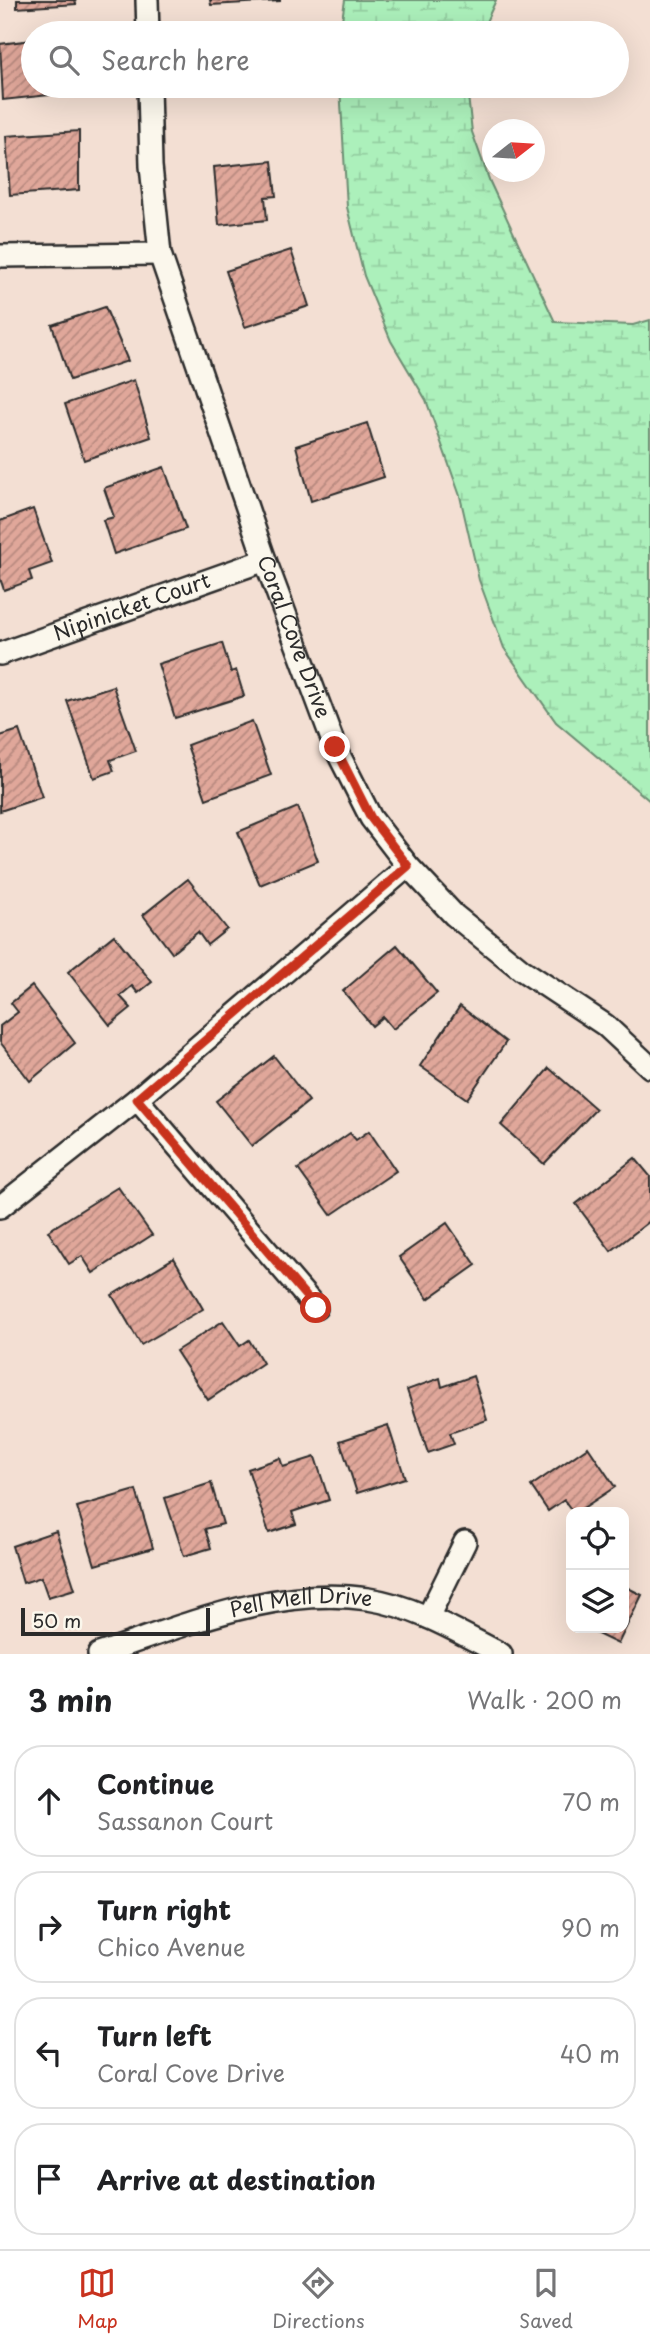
<!DOCTYPE html>
<meta charset="utf-8">
<style>
:root{--surface:#fff;--page:#f6f6f6;--text:#202124;--muted:#757577;--line:#e0e0e0;--accent:#c8321e}
body{margin:0;font-family:"Playpen Sans",sans-serif;background:var(--page);color:var(--text)}
.controls{position:absolute;right:21px;bottom:21px;display:grid;overflow:hidden;border-radius:14px;box-shadow:0 7px 28px #0002}
.controls button{width:63px;height:63px;display:grid;place-items:center;padding:0;border:0;border-bottom:2px solid var(--line);background:var(--surface);color:var(--text);font:35px sans-serif}
.compass{position:absolute;left:482px;top:119px;width:63px;height:63px;border-radius:50%;background:var(--surface);box-shadow:0 7px 28px #0002;rotate:73deg}
.scale{position:absolute;left:21px;bottom:18px;width:189px;box-sizing:border-box;padding-left:7px;border:4px solid #2b2b2b;border-top:0;font-size:19px;line-height:24px;white-space:nowrap;color:#2b2b2b;-webkit-text-stroke:5px #fbf7ec;paint-order:stroke}
.stop{position:absolute;width:21px;height:21px;margin:-16px;border:5px solid #c8321e;border-radius:50%;background:#fff}
.stop.end{background:#c8321e;border-color:#fff;box-shadow:0 2px 7px #0008}
.list{margin:0;padding:0;list-style:none}
h2{display:flex;justify-content:space-between;align-items:center;height:91px;margin:0;padding:0 28px;font-size:30px}
h2 small{font-size:23px;font-weight:400;color:var(--muted)}
.list li{display:grid;grid-template-columns:46px 1fr auto;gap:21px;align-items:center;box-sizing:border-box;height:112px;margin:0 14px 14px;padding:0 14px;border:2px solid var(--line);border-radius:28px}
.list b{display:block;font-size:26px;white-space:nowrap}
.list p{margin:0;font-size:23px;white-space:nowrap;color:var(--muted)}
.list em{font-size:23px;font-style:normal;color:var(--muted)}
.icon{flex:none;width:38px;height:38px;fill:none;stroke:currentColor;stroke-width:2;stroke-linecap:round;stroke-linejoin:round}
.map{position:relative;flex:none;width:650px;height:1654px;overflow:hidden}
.search{position:absolute;background:var(--surface);box-shadow:0 7px 28px #0002;left:21px;right:21px;top:21px;height:77px;display:flex;align-items:center;gap:18px;box-sizing:border-box;padding:0 24px;border-radius:38px;color:var(--muted);font-size:26px}
.sheet{height:595px;background:var(--surface)}
nav{display:flex;justify-content:space-around;align-items:center;box-sizing:border-box;height:98px;border-top:2px solid var(--line);background:var(--surface);font-size:19px;color:var(--muted)}
nav a{display:grid;justify-items:center;gap:4px}
nav .on{color:var(--accent)}
.map>svg:first-child{display:block}
.wetland{fill:url(#wetland-marsh);stroke:#6c8e73;stroke-width:2}
.building{fill:url(#building-hatch);stroke:#2b2b2b;stroke-width:2}
.lines{fill:none;stroke-linecap:round;stroke-linejoin:round}
.street-casing{stroke:#2b2b2b;stroke-width:26}
.street{stroke:#fbf7ec;stroke-width:21}
.route{stroke:#c8321e;stroke-width:9}
.labels{text-anchor:middle;stroke-width:5;stroke-linejoin:round;paint-order:stroke}
.street-label{font-size:21px;fill:#2b2b2b;stroke:#fbf7ec}
</style>
<div class="map">
<svg width="650" height="1654" viewBox="0 0 650 1654">
<defs>
<pattern id="wetland-marsh" width="20" height="14" patternUnits="userSpaceOnUse" patternTransform="scale(1.75)"><rect width="20" height="14" fill="#acf0bb"/><path d="M1 5h8M5 5V1M11 12h8M15 12V8" fill="none" stroke="#94cea1"/></pattern>
<pattern id="building-hatch" width="6" height="6" patternUnits="userSpaceOnUse" patternTransform="scale(1.75)"><rect width="6" height="6" fill="#e0a79a"/><path d="M-1 1l2-2M0 6l6-6M5 7l2-2" fill="none" stroke="#b6887e"/></pattern>
</defs>
<rect width="100%" height="100%" fill="#f3dfd3"/>
<filter id="ink" filterUnits="userSpaceOnUse"><feTurbulence type="fractalNoise" baseFrequency=".0143" numOctaves="2"/><feDisplacementMap in="SourceGraphic" scale="14" xChannelSelector="R" yChannelSelector="G"/><feConvolveMatrix kernelMatrix="1 2 1 2 8 2 1 2 1" color-interpolation-filters="sRGB"/></filter>
<g filter="url(#ink)">
<!-- wetland -->
<g class="wetland">
<path d="M345 0H496L481 33H340Z"/>
<path d="M340 86H467L472 132 490 182 555 322 633 325 650 320V801L556 722 504 648 479 580 460 496 426 400 391 341 364 276 347 207Z"/>
</g>
<!-- building -->
<g class="building">
<path d="M17 0H75L76 4 17 8Z"/>
<path d="M210 0H280V1L211 5Z"/>
<path d="M33 40V86H76L77 92 3 100 0 44Z"/>
<path d="M79 131V190L10 195 6 136Z"/>
<path d="M272 161 276 196 265 197 267 220 219 225 214 167Z"/>
<path d="M291 250 309 306 245 327 226 271Z"/>
<path d="M105 307 128 361 70 380 52 325Z"/>
<path d="M134 380 151 437 84 460 65 404Z"/>
<path d="M367 423 384 477 311 501 296 446Z"/>
<path d="M164 467 186 529 114 554 103 520 114 517 104 488Z"/>
<path d="M33 509 52 563 29 571 32 580 4 590 0 578V521Z"/>
<path d="M222 643 231 672 236 670 244 696 175 718 158 664Z"/>
<path d="M113 686 136 751 110 760 114 771 94 778 67 701Z"/>
<path d="M252 721 271 775 206 799 187 745Z"/>
<path d="M19 730 42 797 0 811V736Z"/>
<path d="M298 807 318 861 260 885 238 832Z"/>
<path d="M188 879 227 929 207 945 198 932 172 953 143 915Z"/>
<path d="M114 935 152 982 138 993 132 986 120 996 131 1008 110 1025 68 972Z"/>
<path d="M397 945 437 993 393 1029 383 1017 372 1026 343 991Z"/>
<path d="M32 986 75 1043 30 1081 0 1042V1026L18 1012 11 1003Z"/>
<path d="M460 1006 506 1042 467 1099 420 1066Z"/>
<path d="M274 1056 309 1101 252 1146 216 1101Z"/>
<path d="M549 1068 596 1109 544 1164 501 1125Z"/>
<path d="M369 1131 396 1171 331 1215 298 1169 350 1133 356 1140Z"/>
<path d="M635 1158 650 1176V1221L611 1251 576 1204Z"/>
<path d="M118 1187 152 1235 93 1273 82 1256 69 1264 48 1231Z"/>
<path d="M447 1223 476 1265 428 1299 399 1257Z"/>
<path d="M174 1258 203 1309 141 1345 112 1295Z"/>
<path d="M223 1321 240 1346 249 1340 263 1363 208 1400 176 1351Z"/>
<path d="M473 1376 487 1420 450 1433 454 1444 428 1453 407 1390 440 1378 442 1387Z"/>
<path d="M388 1425 405 1478 357 1493 340 1441Z"/>
<path d="M588 1447 615 1487 577 1512H573L564 1500 548 1511 531 1486Z"/>
<path d="M315 1457 329 1500 292 1512 296 1524 269 1533 248 1469 280 1458 283 1467Z"/>
<path d="M211 1483 223 1524 205 1529 211 1548 184 1556 165 1498Z"/>
<path d="M136 1490 153 1548 95 1565 77 1507Z"/>
<path d="M56 1531 75 1589 48 1597 41 1577 23 1583 12 1546Z"/>
<path d="M624 1586 642 1595 618 1644 585 1628H624Z"/>
</g>
<g class="lines">
<defs>
<g id="street">
<path d="M147 0 148 33"/>
<path id="s1" d="M149 86 151 166 160 254 265 560 335 747 371 818 408 866 454 915 522 970 605 1025 650 1067"/>
<path d="M0 256 160 254"/>
<path id="s2" d="M0 654 265 560"/>
<path d="M137 1099 316 1308"/>
<path d="M0 1207 137 1099 408 866"/>
<path d="M428 1617 465 1542"/>
<path id="s3" d="M99 1654C183 1626 278 1585 368 1599 415 1606 460 1633 501 1654"/>
</g>
</defs>
<!-- street casing -->
<use href="#street" class="street-casing"/>
<!-- street -->
<use href="#street" class="street"/>
</g>
</g>
<g class="lines" filter="url(#ink)">
<!-- route -->
<path class="route" d="M316 1308 137 1099 408 866 371 818 335 747"/>
</g>
<g class="labels">
<!-- street labels -->
<g class="street-label">
<text dy="7" stroke="none"><textPath href="#s2" startOffset="140">Nipinicket Court</textPath></text>
<text dy="7" stroke="none"><textPath href="#s1" startOffset="574">Coral Cove Drive</textPath></text>
<text dy="7" stroke="none"><textPath href="#s3" startOffset="210">Pell Mell Drive</textPath></text>
</g>
</g>
</svg>
<div class="controls">
<button><svg class="icon" aria-label="locate" viewBox="0 0 24 24"><circle cx="12" cy="12" r="6"/><path d="M12 2v4M12 18v4M2 12h4M18 12h4"/></svg></button>
<button><svg class="icon" aria-label="layers" viewBox="0 0 24 24"><path d="M12 4l9 5-9 5-9-5zM3 14l9 5 9-5"/></svg></button>
</div>
<svg class="compass" viewBox="-18 -18 36 36"><path d="M0-13l5 13h-10z" fill="#e53935"/><path d="M0 13l5-13h-10z" fill="#757577"/></svg>
<div class="scale">50 m</div>
<div class="stop" style="left:316px;top:1308px"></div>
<div class="stop end" style="left:335px;top:747px"></div>
<div class="search"><svg class="icon" aria-label="search" viewBox="0 0 24 24"><circle cx="10" cy="10" r="6"/><path d="M15 15l6 6"/></svg>Search here</div>
</div>
<section class="sheet">
<h2>3 min<small>Walk · 200 m</small></h2>
<ul class="list">
<li><svg class="icon" aria-label="ahead" viewBox="0 0 24 24"><path d="M12 20V5M6 11l6-6 6 6"/></svg><div><b>Continue</b><p>Sassanon Court</p></div><em>70 m</em></li>
<li><svg class="icon" aria-label="right" viewBox="0 0 24 24"><path d="M7 20v-9h11M14 6l5 5-5 5"/></svg><div><b>Turn right</b><p>Chico Avenue</p></div><em>90 m</em></li>
<li><svg class="icon" aria-label="left" viewBox="0 0 24 24"><path d="M17 20v-9H6M10 6l-5 5 5 5"/></svg><div><b>Turn left</b><p>Coral Cove Drive</p></div><em>40 m</em></li>
<li><svg class="icon" aria-label="arrive" viewBox="0 0 24 24"><path d="M6 21V4h12l-3 4 3 4H6"/></svg><div><b>Arrive at destination</b></div></li>
</ul>
</section>
<nav>
<a class="on"><svg class="icon" aria-label="map" viewBox="0 0 24 24"><path d="M3 6l6-2 6 2 6-2v14l-6 2-6-2-6 2zM9 4v14M15 6v14"/></svg>Map</a>
<a><svg class="icon" aria-label="directions" viewBox="0 0 24 24"><path d="M12 3l9 9-9 9-9-9zM9 14v-3h6M13 9l2 2-2 2"/></svg>Directions</a>
<a><svg class="icon" aria-label="saved" viewBox="0 0 24 24"><path d="M7 4h10v16l-5-4-5 4z"/></svg>Saved</a>
</nav>
